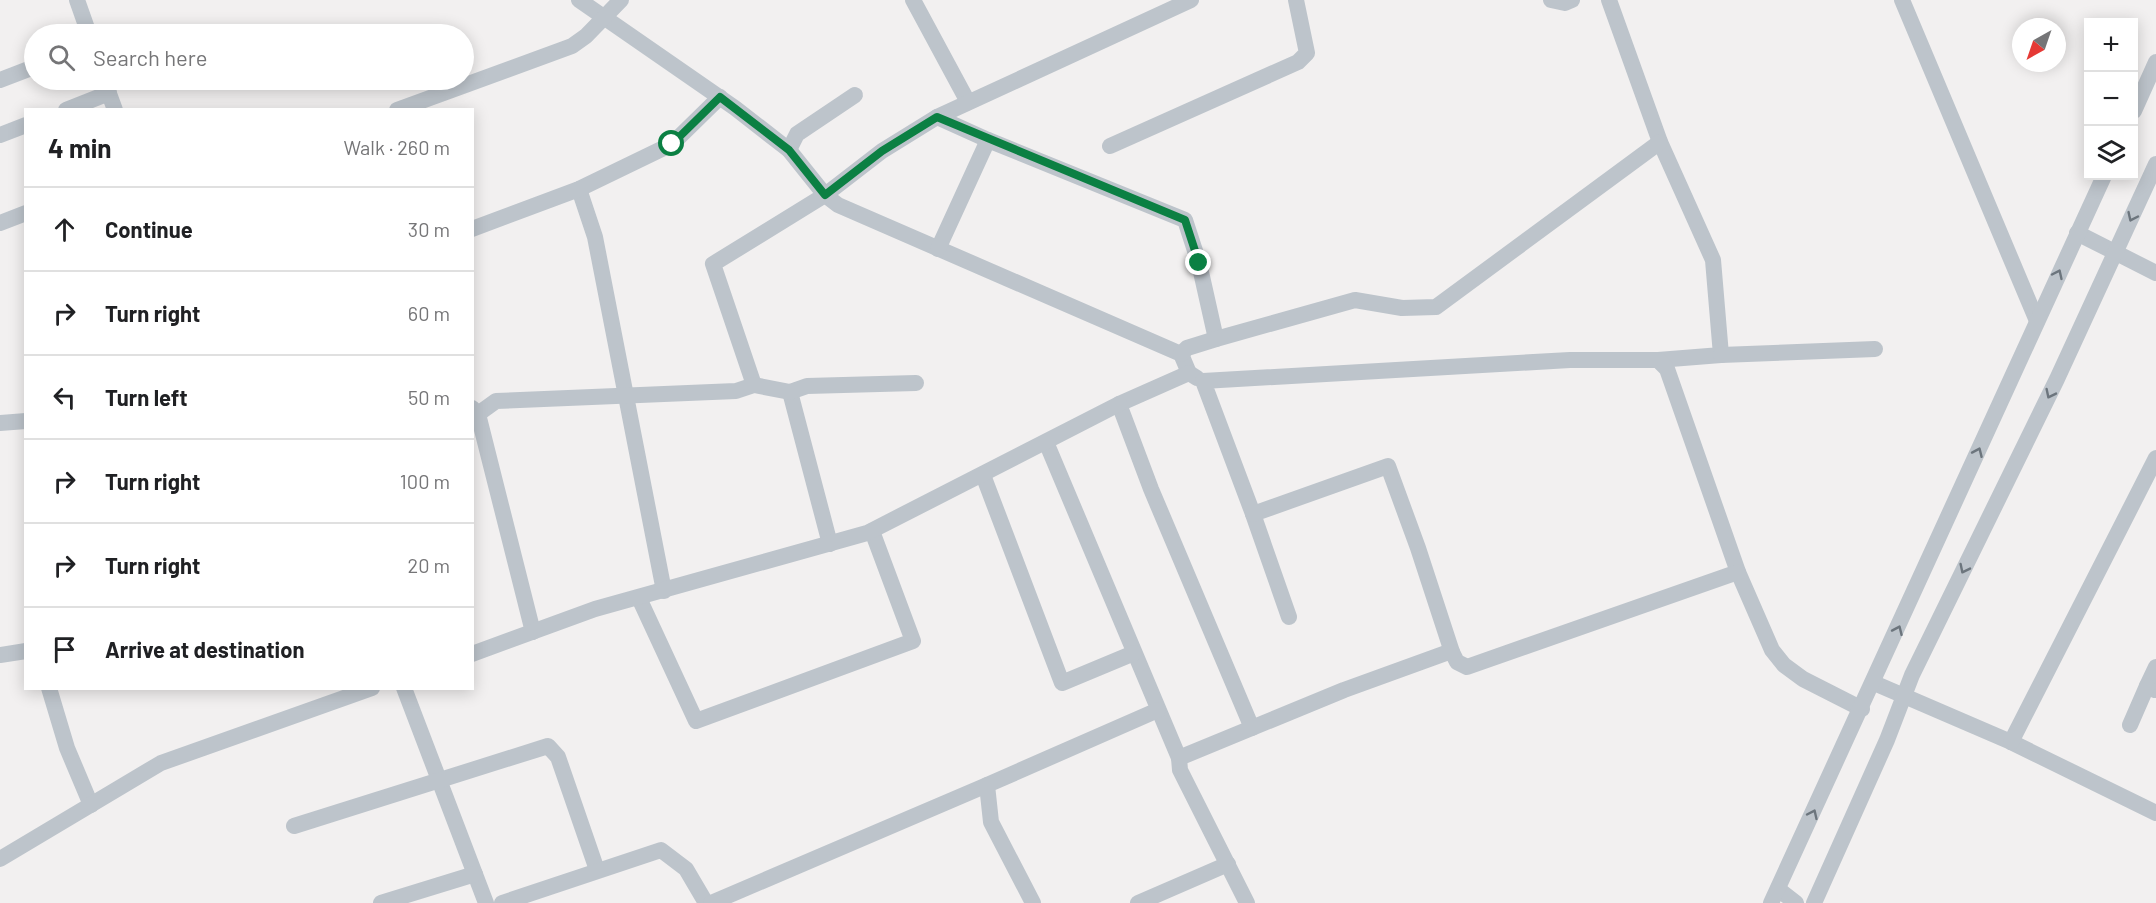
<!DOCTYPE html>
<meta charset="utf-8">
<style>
:root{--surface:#fff;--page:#f6f6f6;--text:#202124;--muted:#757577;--line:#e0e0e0}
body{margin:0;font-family:Barlow,sans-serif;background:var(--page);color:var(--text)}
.controls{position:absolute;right:18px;top:18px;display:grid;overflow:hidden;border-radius:0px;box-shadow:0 3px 15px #0003}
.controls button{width:54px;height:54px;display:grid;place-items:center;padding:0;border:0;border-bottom:2px solid var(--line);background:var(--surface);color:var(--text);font:30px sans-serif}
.compass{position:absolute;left:2012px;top:18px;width:54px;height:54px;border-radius:50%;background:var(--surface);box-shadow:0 3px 15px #0003;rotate:220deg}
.stop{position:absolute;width:18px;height:18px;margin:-14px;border:4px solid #0b8043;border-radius:50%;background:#fff}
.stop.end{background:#0b8043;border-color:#fff;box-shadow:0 2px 6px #0008}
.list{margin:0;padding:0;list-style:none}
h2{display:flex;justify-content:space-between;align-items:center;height:78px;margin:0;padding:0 24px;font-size:26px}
h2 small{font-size:20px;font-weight:400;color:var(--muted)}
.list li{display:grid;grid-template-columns:39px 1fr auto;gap:18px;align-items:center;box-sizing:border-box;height:84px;padding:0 24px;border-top:2px solid var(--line)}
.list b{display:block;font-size:22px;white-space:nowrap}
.list em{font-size:20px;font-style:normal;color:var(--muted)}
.icon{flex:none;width:33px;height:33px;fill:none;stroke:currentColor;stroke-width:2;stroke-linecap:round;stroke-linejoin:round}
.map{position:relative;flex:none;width:2156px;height:903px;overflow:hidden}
.search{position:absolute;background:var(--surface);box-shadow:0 3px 15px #0003;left:24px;top:24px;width:450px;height:66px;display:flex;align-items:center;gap:15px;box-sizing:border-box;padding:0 21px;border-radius:33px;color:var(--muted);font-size:22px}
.panel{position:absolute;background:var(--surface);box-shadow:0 3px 15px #0003;left:24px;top:108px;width:450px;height:582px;border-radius:0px}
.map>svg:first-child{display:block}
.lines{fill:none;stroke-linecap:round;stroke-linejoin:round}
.minor{stroke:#bdc4cb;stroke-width:16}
.oneway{stroke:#6c757d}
.route{stroke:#0b8043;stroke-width:8}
</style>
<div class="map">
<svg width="2156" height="903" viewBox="0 0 2156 903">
<rect width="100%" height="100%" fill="#f2f0f0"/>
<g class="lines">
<!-- minor -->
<g class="minor">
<path d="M77 0 89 34"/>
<path d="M579 0 735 108 789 150 825 195 838 205 1181 354 1189 373"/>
<path d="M913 0 968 102"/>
<path d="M1551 0 1565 3 1572 0"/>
<path d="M1609 0 1660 142 1713 260 1721 355 1658 360"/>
<path d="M1902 0 2037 321"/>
<path d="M0 80 34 67"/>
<path d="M104 80 115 110"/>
<path d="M66 110 109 93"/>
<path d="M397 110 572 46 586 36 621 0"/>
<path d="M2134 111 2156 62"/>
<path d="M937 117 988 140"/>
<path d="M0 135 26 125"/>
<path d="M1110 146 1298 62 1307 53 1296 0"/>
<path d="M789 150 797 134 855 95"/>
<path d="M579 189 595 237 664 591"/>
<path d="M0 223 26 213"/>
<path d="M472 229 579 189 672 144 720 97"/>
<path d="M2077 233 2156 273"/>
<path d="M938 249 988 140 1185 220 1199 263 1216 339"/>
<path d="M1181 354 1187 348 1216 339 1355 300 1402 308 1436 307 1660 142"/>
<path d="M1721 355 1875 349"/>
<path d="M1197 378 1189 373 1119 404 1151 489 1252 728"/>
<path d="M754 385 713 264 825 195 882 151 937 117 1191 0"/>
<path d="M790 392 830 544"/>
<path d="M472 408 478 414 533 632"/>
<path d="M478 414 496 401 736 391 754 385 790 392 807 386 916 383"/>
<path d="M0 423 26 421"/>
<path d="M1046 442 1179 758"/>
<path d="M983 475 1062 683 1134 653"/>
<path d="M1253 514 1289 617"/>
<path d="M639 598 696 721 913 641 872 531"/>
<path d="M1452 652 1418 548 1388 466 1253 514 1203 381 1570 360H1658L1667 369 1738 572 1772 650 1784 665 1803 679 1862 709"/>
<path d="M472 654 595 609 867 533 1119 404"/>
<path d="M0 655 26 651"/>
<path d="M1874 683 2011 742 2156 813"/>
<path d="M49 688 67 748 91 805"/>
<path d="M404 688 486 903"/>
<path d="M2155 690 2147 686 2156 667"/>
<path d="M2130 725 2147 686"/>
<path d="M2011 742 2156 458"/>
<path d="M294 826 548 746 558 757 597 870"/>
<path d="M0 859 161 763 372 688"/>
<path d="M1778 889 1796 903"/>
<path d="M381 903 475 874"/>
<path d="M502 903 661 850 686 869 706 903"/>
<path d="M711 903 987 785"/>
<path d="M1033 903 991 822 987 785 1158 710"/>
<path d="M1138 903 1228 864"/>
<path d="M1247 903 1180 770 1179 758 1344 690 1446 653 1452 652 1457 662 1467 667 1738 572"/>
<path d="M1771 903 2104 176"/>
<path d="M1814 903 1887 740 1912 675 2057 379 2156 164"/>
</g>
</g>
<!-- one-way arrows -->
<defs><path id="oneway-chevron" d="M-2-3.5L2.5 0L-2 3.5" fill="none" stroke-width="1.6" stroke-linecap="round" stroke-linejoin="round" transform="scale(1.5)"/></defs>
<g class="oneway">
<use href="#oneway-chevron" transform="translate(2132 217) rotate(115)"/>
<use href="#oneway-chevron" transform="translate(2058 274) rotate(-65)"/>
<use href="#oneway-chevron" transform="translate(2050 394) rotate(116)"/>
<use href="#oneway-chevron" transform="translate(1978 452) rotate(-66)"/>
<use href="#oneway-chevron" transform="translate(1964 569) rotate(116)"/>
<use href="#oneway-chevron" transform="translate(1898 630) rotate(-66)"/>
<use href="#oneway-chevron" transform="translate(1813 814) rotate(-65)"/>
</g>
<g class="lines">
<!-- route -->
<path class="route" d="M672 144 720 97 789 150 825 195 882 151 937 117 1185 220 1199 263"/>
</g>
</svg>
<div class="controls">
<button>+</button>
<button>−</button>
<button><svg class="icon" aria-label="layers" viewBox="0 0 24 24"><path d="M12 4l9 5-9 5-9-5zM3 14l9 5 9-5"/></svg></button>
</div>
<svg class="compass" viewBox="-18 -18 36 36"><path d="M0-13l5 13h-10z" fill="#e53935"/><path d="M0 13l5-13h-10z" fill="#757577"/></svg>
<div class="stop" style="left:672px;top:144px"></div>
<div class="stop end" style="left:1199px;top:263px"></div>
<div class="search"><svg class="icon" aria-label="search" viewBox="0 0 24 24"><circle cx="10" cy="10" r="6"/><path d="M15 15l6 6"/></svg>Search here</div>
<section class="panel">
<h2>4 min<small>Walk · 260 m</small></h2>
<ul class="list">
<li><svg class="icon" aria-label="ahead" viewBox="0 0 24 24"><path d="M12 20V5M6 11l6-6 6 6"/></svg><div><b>Continue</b></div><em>30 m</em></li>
<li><svg class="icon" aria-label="right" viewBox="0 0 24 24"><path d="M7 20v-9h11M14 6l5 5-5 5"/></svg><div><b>Turn right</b></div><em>60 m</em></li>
<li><svg class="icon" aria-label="left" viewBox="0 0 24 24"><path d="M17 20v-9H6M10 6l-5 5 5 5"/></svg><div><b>Turn left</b></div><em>50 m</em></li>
<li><svg class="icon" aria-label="right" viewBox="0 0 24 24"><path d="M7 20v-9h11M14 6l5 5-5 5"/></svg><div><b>Turn right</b></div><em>100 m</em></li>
<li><svg class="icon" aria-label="right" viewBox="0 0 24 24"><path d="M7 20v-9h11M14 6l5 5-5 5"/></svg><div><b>Turn right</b></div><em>20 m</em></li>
<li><svg class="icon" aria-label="arrive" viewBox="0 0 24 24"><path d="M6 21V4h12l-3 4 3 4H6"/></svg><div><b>Arrive at destination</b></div></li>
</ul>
</section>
</div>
